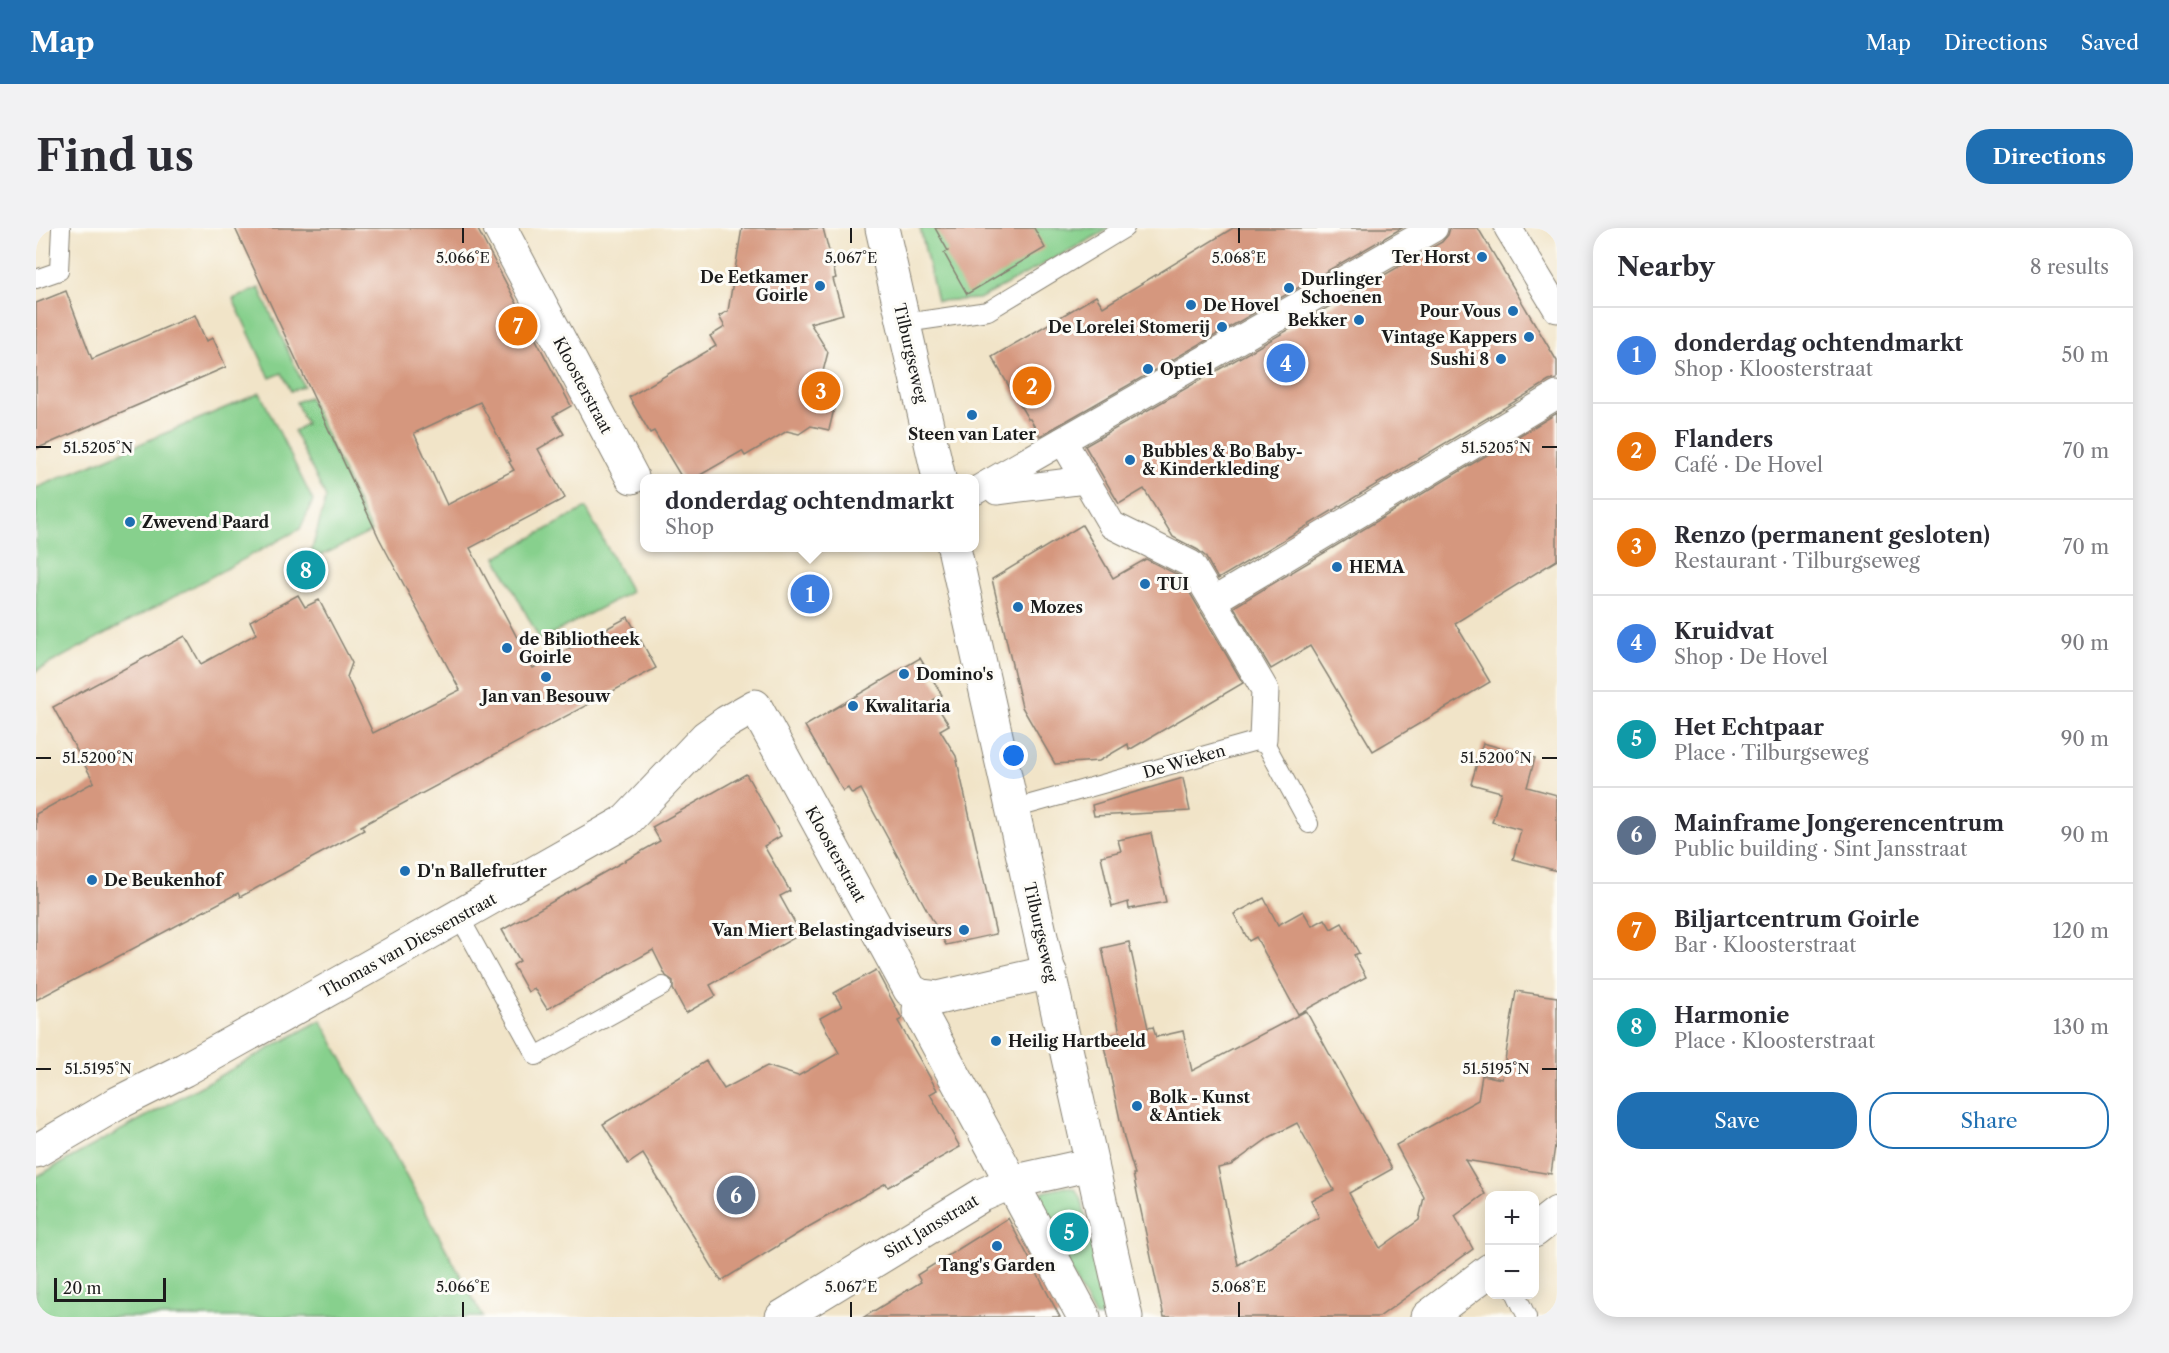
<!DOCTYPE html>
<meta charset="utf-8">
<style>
:root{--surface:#fff;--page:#f2f2f3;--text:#2b2b33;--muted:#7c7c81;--line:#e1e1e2;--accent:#1f6fb2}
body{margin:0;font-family:"Libre Caslon Text",serif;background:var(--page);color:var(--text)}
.controls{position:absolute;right:18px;bottom:18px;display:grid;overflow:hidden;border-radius:12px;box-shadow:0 3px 15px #0003}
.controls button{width:54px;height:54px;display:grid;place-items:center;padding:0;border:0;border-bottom:2px solid var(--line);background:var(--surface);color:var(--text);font:30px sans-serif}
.scale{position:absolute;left:18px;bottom:15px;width:112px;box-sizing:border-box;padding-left:6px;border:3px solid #1c1c1c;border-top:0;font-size:16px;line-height:21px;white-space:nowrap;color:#1c1c1c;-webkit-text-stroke:4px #fdfcf7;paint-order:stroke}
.you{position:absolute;left:978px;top:528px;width:21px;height:21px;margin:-15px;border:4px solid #fff;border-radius:50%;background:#1a73e8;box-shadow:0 0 0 9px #1a73e833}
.badge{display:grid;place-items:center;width:39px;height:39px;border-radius:50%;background:var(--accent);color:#fff;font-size:20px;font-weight:700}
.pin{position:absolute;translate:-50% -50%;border:3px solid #fff;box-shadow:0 2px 6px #0006}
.popup{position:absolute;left:604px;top:246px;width:339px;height:78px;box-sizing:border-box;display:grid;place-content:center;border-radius:12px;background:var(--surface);filter:drop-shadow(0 2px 4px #0005);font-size:20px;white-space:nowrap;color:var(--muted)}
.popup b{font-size:22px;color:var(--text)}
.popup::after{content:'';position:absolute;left:50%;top:100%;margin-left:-12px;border:12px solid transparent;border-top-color:var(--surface)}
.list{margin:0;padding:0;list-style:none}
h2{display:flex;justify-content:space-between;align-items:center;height:78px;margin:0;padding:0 24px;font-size:26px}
h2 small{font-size:20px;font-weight:400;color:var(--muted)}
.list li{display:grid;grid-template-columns:39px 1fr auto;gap:18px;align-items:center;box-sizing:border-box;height:96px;padding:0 24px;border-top:2px solid var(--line)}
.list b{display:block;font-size:22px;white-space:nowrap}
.list p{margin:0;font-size:20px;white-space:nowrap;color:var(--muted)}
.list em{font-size:20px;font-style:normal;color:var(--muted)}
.actions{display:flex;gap:12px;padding:18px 24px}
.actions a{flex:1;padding:14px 0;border:2px solid var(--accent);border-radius:24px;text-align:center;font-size:21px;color:var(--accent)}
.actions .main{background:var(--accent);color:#fff}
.map{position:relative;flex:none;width:1521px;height:1089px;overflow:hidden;border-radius:24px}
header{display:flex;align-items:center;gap:36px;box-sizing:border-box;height:84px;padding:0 30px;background:var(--accent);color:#fff}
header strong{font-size:28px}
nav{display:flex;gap:33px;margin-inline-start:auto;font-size:21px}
.intro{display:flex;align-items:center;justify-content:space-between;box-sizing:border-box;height:144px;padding:0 36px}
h1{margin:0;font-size:42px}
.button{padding:15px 27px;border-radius:24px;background:var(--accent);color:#fff;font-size:21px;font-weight:700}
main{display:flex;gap:36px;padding:0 36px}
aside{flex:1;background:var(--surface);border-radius:24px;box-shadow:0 3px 15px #0003}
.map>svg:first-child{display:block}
.green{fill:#87d08d;stroke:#527654;stroke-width:1.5}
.building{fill:#d5977e;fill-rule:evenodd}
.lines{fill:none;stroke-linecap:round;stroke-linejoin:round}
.service-casing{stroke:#868072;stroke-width:20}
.pedestrian-casing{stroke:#868072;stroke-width:29}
.minor-casing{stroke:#868072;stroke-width:35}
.tertiary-casing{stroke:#868072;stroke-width:35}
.service{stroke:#fff;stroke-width:18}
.pedestrian{stroke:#fff;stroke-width:27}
.minor{stroke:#fff;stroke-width:33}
.tertiary{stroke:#fff;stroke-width:33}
.ticks{fill:none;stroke:#1c1c1c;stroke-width:2}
.poi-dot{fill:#1f6fb2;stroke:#fdfcf7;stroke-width:2}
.labels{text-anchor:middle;stroke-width:6;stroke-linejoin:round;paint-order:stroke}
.poi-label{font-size:16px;font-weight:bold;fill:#1c1c1c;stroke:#fdfcf7;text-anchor:start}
.street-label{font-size:16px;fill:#1c1c1c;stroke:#fdfcf7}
.ticks-label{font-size:15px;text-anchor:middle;fill:#1c1c1c;stroke:#fdfcf7;stroke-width:6;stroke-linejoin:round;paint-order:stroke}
</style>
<header>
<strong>Map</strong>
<nav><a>Map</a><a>Directions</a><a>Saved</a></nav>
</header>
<div class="intro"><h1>Find us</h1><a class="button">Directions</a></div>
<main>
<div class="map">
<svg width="1521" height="1089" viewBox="0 0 1521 1089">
<rect width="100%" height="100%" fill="#fdfcf7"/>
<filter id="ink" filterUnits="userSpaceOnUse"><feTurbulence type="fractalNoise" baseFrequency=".0167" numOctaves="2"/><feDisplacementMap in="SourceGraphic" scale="12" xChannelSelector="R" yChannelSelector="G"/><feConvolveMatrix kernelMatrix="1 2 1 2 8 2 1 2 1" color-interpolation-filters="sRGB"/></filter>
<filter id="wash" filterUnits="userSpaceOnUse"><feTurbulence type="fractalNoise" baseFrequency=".008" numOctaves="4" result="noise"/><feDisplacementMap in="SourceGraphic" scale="24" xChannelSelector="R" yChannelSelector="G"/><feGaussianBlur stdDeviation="1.35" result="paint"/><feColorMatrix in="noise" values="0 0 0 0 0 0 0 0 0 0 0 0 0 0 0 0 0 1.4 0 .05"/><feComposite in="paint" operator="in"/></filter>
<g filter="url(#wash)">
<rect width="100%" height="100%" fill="#f1e4c8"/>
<!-- green -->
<g class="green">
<path d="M884 0H1075L943 71 901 73Z"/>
<path d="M223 60 268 158 255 163 246 145 234 150 197 71Z"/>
<path d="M224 165 277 273 264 301 0 443V260Z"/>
<path d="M273 169 335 304 278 331 275 325 290 270 258 203 270 196 260 174Z"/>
<path d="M550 280 595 364 504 412 460 329Z"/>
<path d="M285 792 447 1089H0V949Z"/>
<path d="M1029 959 1039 961 1045 969 1072 1089H1059L994 967Z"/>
</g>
<g id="blocks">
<!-- building -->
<g class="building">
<path d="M199 0H441L535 178 517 188 528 206 502 221 529 270 434 320 497 440 592 389 620 440 325 598 328 602 204 669 202 665 0 772V586L58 554 17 479 149 408 165 436 220 406 214 393 262 367 269 379 283 372 316 435 311 449 337 505 424 462 343 310ZM444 174 475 233 473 234 478 242 411 277 378 205Z"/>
<path d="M706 0H787L800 50 797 51 807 86 774 95 792 124 784 155 803 160 793 202 775 198 763 206 751 203 709 228 706 223 659 250H646L618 203 614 205 593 169 680 118 674 108 689 99 683 88 692 83Z"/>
<path d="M899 0H998L1009 20 931 66 908 25 912 23Z"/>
<path d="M1197 0H1366L1004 208 994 191H992L956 129 1060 68 1067 79Z"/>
<path d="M1414 0H1442L1521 133V151L1513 153 1182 351 1169 328 1162 322 1137 309 1108 261 1083 276 1049 218 1406 14 1412 7Z"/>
<path d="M30 63 56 131 159 87 170 113 177 110 190 139 0 221V75Z"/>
<path d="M1521 185V332L1419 395 1454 454 1337 523 1274 418 1235 441 1198 379Z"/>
<path d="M1046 297 1077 350 1110 331 1144 348 1207 455 1093 522 1092 516 1063 533 1019 536 986 479 956 351Z"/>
<path d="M884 430 906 467 897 472 913 497 904 502 920 528 960 706 910 717 825 561 816 566 812 560 807 563 769 498Z"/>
<path d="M1447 515 1499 530 1491 559 1521 567V643L1477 631 1485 602 1456 594 1465 564 1435 556Z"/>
<path d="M710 546 745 608 728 618 754 663 744 668 765 706 674 757 680 768 650 785 637 761V753L630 748 617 722 511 781 498 760 492 764 477 737 484 733 466 702 624 613 616 599Z"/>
<path d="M1147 550 1154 583 1058 588 1056 577Z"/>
<path d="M1115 605 1130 674 1093 681 1092 674 1076 679 1065 628 1085 623 1082 612Z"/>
<path d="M1228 670 1242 697 1267 683 1276 698 1289 691 1295 701 1306 695 1323 725 1318 727 1330 749 1262 786 1220 709 1213 713 1198 686Z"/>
<path d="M1093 714 1112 800 1117 799 1120 809 1147 803 1156 843 1270 783 1356 941 1313 965 1344 1020 1383 992 1388 969 1360 917 1442 872 1446 847 1466 851 1480 763 1521 769V904L1515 946 1429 932 1449 966 1419 988 1437 1021 1343 1089H1128L1097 946H1099L1088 910 1066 809 1084 805 1066 720ZM1261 895 1298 962 1275 972 1283 989 1202 1037 1182 940 1195 937 1234 909Z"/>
<path d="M840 742 866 791 862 793 901 862 894 866 924 919 852 959 850 955 774 998 685 1053 607 926 592 936 567 896 670 833 688 861 731 838 762 848 803 825 784 790 806 778 798 765Z"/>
<path d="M972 990 1024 1089H828L885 1054 881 1047Z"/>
</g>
</g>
</g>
<g filter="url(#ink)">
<use href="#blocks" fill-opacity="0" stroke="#868072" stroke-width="1.5"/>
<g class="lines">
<defs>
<g id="service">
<path d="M0 51 23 43 25 0"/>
<path d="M869 95 952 83 1089 0"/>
<path d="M977 581 1227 511 1273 596"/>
<path d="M423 688 500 828 627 758"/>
<path d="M1480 1066 1491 1089"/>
</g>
<g id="pedestrian">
<path d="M1472 0 1521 81"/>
<path d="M1027 213 1076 297 1155 336 1177 373 1521 167"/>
<path d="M955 254 961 263 1049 252"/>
<path d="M939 263 1398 0"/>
<path d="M1177 373 1229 462 1227 511"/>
</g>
<g id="minor">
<path d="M464 0 596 249"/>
<path d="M885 768 883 782 1048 1089"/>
<path d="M0 923 82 875 148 842 333 739 590 593 670 509 691 494 719 478 874 762 885 768 902 770 1014 744"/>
<path d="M746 1089 946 967 976 954 1056 936"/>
</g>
<g id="tertiary">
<path d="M846 0 903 250"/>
<path d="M918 320 1090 1089"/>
<path d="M1498 1003 1521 985"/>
<path d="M1392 1089 1454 1042"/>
</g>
</defs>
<!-- service casing -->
<use href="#service" class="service-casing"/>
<!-- pedestrian casing -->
<use href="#pedestrian" class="pedestrian-casing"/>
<!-- minor casing -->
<use href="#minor" class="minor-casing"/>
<!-- tertiary casing -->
<use href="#tertiary" class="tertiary-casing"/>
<!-- service -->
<use href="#service" class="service"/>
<!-- pedestrian -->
<use href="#pedestrian" class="pedestrian"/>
<!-- minor -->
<use href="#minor" class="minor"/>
<!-- tertiary -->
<use href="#tertiary" class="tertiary"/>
</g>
</g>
<!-- ticks -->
<path class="ticks" d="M427 0V15M815 0V15M1203 0V15M0 219H15M1506 219H1521M0 530H15M1506 530H1521M0 841H15M1506 841H1521M427 1074V1089M815 1074V1089M1203 1074V1089"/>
<!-- markers -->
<g class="poi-dot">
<circle cx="1446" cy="29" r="6"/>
<circle cx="784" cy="58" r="6"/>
<circle cx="1253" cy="60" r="6"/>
<circle cx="1155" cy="77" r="6"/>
<circle cx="1477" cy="83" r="6"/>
<circle cx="1323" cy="92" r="6"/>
<circle cx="1186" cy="99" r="6"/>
<circle cx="1493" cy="109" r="6"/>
<circle cx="1465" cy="131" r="6"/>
<circle cx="1112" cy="141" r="6"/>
<circle cx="936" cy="187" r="6"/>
<circle cx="1094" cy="232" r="6"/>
<circle cx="94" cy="294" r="6"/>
<circle cx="1301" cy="339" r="6"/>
<circle cx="1109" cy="356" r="6"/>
<circle cx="982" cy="379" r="6"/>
<circle cx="471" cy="420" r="6"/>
<circle cx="868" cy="446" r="6"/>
<circle cx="510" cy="449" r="6"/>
<circle cx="817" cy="478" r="6"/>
<circle cx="369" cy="643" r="6"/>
<circle cx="56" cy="652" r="6"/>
<circle cx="928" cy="702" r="6"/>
<circle cx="960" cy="813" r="6"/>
<circle cx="1101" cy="878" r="6"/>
<circle cx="961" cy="1018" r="6"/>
</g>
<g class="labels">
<!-- poi labels -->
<g class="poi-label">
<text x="1434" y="35" text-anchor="end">Ter Horst</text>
<text x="772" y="55" text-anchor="end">De Eetkamer<tspan x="772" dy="18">Goirle</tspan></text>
<text x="1265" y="57">Durlinger<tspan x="1265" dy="18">Schoenen</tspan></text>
<text x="1167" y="83">De Hovel</text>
<text x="1465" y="89" text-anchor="end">Pour Vous</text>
<text x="1311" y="98" text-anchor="end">Bekker</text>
<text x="1174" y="105" text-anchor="end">De Lorelei Stomerij</text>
<text x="1481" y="115" text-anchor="end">Vintage Kappers</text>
<text x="1453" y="137" text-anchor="end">Sushi 8</text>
<text x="1124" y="147">Optie1</text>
<text x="936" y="212" text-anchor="middle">Steen van Later</text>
<text x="1106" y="229">Bubbles &amp; Bo Baby-<tspan x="1106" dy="18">&amp; Kinderkleding</tspan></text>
<text x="106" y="300">Zwevend Paard</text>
<text x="1313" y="345">HEMA</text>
<text x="1121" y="362">TUI</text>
<text x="994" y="385">Mozes</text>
<text x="483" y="417">de Bibliotheek<tspan x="483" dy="18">Goirle</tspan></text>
<text x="880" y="452">Domino's</text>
<text x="510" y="474" text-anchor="middle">Jan van Besouw</text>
<text x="829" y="484">Kwalitaria</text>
<text x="381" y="649">D'n Ballefrutter</text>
<text x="68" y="658">De Beukenhof</text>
<text x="916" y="708" text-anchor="end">Van Miert Belastingadviseurs</text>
<text x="972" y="819">Heilig Hartbeeld</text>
<text x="1113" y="875">Bolk - Kunst<tspan x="1113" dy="18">&amp; Antiek</tspan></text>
<text x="961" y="1043" text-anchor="middle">Tang's Garden</text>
</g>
<!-- street labels -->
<g class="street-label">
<text transform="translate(875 125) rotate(77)" y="6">Tilburgseweg</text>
<text transform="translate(547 157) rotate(62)" y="6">Kloosterstraat</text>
<text transform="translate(1148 533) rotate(-16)" y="6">De Wieken</text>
<text transform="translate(800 626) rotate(61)" y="6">Kloosterstraat</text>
<text transform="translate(1005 704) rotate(77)" y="6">Tilburgseweg</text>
<text transform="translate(372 717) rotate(-29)" y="6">Thomas van Diessenstraat</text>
<text transform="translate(895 998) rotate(-31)" y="6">Sint Jansstraat</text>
</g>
</g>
<g class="ticks-label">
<text x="427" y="35">5.066°E</text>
<text x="815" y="35">5.067°E</text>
<text x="1203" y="35">5.068°E</text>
<text x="62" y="225">51.5205°N</text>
<text x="1460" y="225">51.5205°N</text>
<text x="62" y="535">51.5200°N</text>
<text x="1460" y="535">51.5200°N</text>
<text x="62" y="846">51.5195°N</text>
<text x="1460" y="846">51.5195°N</text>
<text x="427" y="1064">5.066°E</text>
<text x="815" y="1064">5.067°E</text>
<text x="1203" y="1064">5.068°E</text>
</g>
</svg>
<div class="controls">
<button>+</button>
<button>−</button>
</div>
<div class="scale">20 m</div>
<div class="you"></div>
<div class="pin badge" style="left:774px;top:366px;background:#3f7fe0">1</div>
<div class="popup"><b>donderdag ochtendmarkt</b>Shop</div>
<div class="pin badge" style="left:996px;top:158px;background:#e8710a">2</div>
<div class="pin badge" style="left:785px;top:163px;background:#e8710a">3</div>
<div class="pin badge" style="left:1250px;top:135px;background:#3f7fe0">4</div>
<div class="pin badge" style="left:1033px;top:1004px;background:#0f9aa8">5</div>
<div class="pin badge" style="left:700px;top:967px;background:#5c6f8a">6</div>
<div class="pin badge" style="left:482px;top:98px;background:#e8710a">7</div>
<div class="pin badge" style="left:270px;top:342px;background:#0f9aa8">8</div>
</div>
<aside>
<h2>Nearby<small>8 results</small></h2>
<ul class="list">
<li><span class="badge" style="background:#3f7fe0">1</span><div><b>donderdag ochtendmarkt</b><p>Shop · Kloosterstraat</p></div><em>50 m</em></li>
<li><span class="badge" style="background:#e8710a">2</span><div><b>Flanders</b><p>Café · De Hovel</p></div><em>70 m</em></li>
<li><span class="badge" style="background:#e8710a">3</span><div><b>Renzo (permanent gesloten)</b><p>Restaurant · Tilburgseweg</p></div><em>70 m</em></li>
<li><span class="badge" style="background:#3f7fe0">4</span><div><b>Kruidvat</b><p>Shop · De Hovel</p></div><em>90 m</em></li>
<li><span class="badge" style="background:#0f9aa8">5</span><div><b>Het Echtpaar</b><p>Place · Tilburgseweg</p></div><em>90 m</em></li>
<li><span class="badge" style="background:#5c6f8a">6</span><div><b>Mainframe Jongerencentrum</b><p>Public building · Sint Jansstraat</p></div><em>90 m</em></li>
<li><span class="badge" style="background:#e8710a">7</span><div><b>Biljartcentrum Goirle</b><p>Bar · Kloosterstraat</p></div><em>120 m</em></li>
<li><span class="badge" style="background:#0f9aa8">8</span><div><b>Harmonie</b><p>Place · Kloosterstraat</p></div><em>130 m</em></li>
</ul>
<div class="actions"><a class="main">Save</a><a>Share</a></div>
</aside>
</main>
